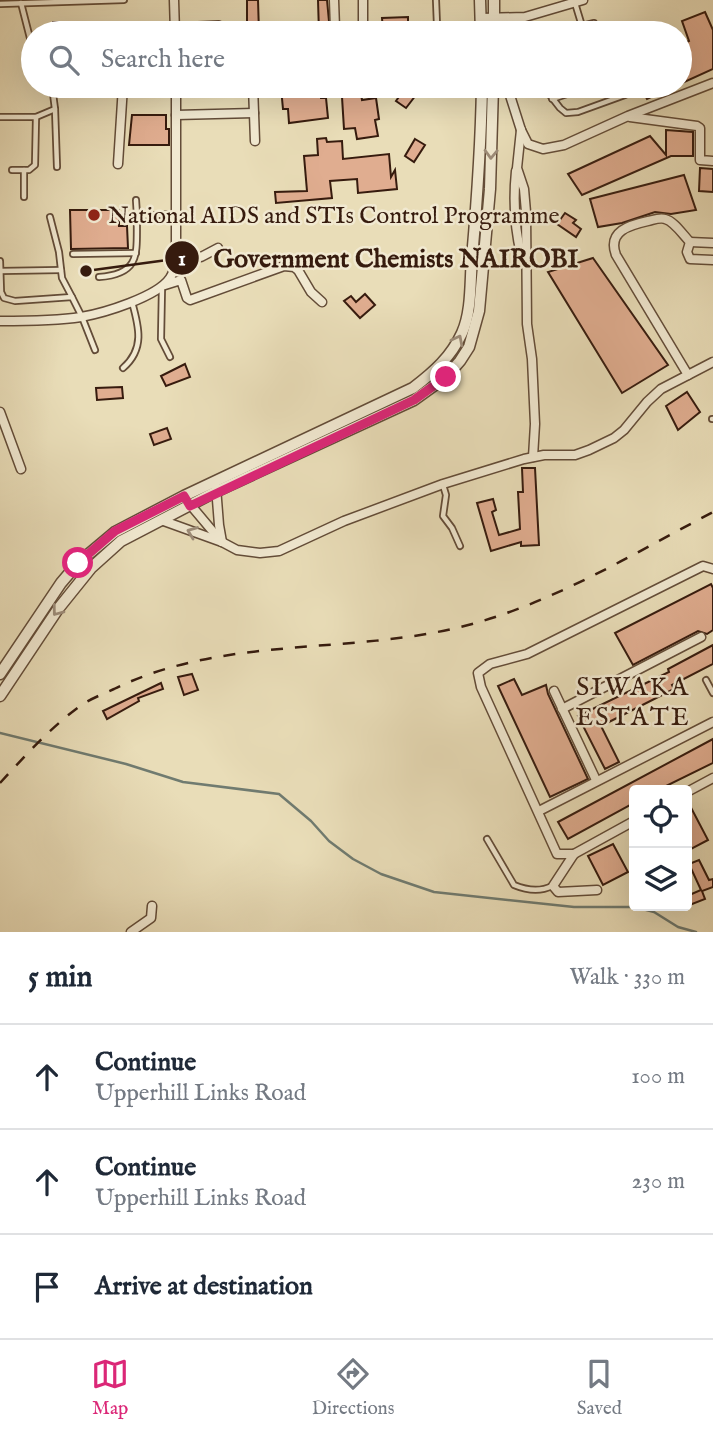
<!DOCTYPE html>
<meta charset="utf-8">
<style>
:root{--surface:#fff;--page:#f6f6f7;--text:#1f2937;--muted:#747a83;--line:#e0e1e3;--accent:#db2777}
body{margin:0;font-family:"IM FELL English",serif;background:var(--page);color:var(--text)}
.controls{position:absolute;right:21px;bottom:21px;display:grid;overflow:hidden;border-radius:7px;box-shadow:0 7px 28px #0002}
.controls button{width:63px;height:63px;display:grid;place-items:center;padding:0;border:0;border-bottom:2px solid var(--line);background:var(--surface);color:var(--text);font:35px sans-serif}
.stop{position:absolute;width:21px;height:21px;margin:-16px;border:5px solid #db2777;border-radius:50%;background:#fff}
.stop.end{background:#db2777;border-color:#fff;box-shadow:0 2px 7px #0008}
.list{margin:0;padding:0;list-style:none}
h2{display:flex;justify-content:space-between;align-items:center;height:91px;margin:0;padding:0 28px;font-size:30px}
h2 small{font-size:23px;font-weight:400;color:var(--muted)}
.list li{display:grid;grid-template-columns:46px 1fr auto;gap:21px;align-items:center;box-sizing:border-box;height:105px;padding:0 28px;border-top:2px solid var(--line)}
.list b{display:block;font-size:26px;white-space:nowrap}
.list p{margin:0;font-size:23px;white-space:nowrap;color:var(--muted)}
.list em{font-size:23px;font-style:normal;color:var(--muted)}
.icon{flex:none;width:38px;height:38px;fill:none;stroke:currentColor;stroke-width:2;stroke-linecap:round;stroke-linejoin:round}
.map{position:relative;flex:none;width:713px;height:932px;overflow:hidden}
.search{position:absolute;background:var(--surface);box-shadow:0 7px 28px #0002;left:21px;right:21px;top:21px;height:77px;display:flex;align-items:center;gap:18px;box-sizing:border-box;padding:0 24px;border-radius:38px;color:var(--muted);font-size:26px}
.sheet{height:406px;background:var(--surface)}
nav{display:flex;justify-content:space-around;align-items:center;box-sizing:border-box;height:98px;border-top:2px solid var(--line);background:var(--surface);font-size:19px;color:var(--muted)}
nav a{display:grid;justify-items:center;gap:4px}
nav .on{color:var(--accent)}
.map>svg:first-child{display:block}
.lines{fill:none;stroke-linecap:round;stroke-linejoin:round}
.stream{stroke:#707b70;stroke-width:2.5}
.building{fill:#e0ad90;stroke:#361b0e;stroke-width:2}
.service-casing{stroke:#634c38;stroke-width:8}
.minor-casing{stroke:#634c38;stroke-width:11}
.tertiary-casing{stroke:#634c38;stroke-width:13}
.service{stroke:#f1e9d1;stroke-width:4.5}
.minor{stroke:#f1e9d1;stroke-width:8}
.tertiary{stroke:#f1e9d1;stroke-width:10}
.rail{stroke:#361b0e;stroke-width:2.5;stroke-dasharray:12 12;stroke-linecap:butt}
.oneway{stroke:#9d8c79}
.route{stroke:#db2777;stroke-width:9}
.poi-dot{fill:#8f2418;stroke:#f1e9d1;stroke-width:2.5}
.labels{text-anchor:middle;stroke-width:5;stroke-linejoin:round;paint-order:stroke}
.poi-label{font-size:24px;fill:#361b0e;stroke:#f1e9d1;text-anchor:start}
.neighbourhood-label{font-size:26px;letter-spacing:2px;fill:#361b0e;stroke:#f1e9d1}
.leader{fill:none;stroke:#361b0e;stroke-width:2.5}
.callout-dot{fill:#361b0e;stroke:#f1e9d1;stroke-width:2.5}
.mark-label{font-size:21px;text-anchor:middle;font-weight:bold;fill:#fff}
.callout-label{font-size:26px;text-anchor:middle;font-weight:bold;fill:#361b0e;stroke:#f1e9d1;stroke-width:5;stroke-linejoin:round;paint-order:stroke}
</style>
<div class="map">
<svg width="713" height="932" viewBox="0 0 713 932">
<rect width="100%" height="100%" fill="#e9ddb8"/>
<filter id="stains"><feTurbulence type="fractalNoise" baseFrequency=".00286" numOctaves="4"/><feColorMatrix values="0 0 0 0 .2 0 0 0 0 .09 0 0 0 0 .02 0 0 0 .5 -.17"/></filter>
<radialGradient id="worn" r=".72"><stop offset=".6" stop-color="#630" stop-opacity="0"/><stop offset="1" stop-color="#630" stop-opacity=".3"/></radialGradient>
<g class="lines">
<!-- stream -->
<path class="stream" d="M0 733 126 764 183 782 279 794 311 821 329 841 353 859 381 874 434 892 574 907H635L654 912 678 927 696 932"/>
</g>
<!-- building -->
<g class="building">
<path d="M247 0H258L259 33H242V25H247Z"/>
<path d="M318 0H327L330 32 319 33Z"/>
<path d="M705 12 713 30V69L680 84V45L689 41 682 21Z"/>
<path d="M408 17V30L383 31 382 18Z"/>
<rect x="53" y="22" width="67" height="11"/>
<path d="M298 86H320L321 98H326L328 118 289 123 288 109H283L281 88Z"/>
<path d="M640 86H675L647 99Z"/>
<path d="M406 87 416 95 406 108 396 101Z"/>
<path d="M361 94 362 100 376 98 379 119 375 120 378 136 357 139 355 128 344 129 342 97Z"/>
<path d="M132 115H166V129H169V145H129Z"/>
<path d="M666 130 693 132V156H671L582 195 568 174 650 136 666 155Z"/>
<path d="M326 138 327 142 342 141 343 159 389 154 391 177 395 170 397 189 358 193 357 179 330 181 332 198 276 203 275 192 307 191 304 156 318 155 317 139Z"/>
<path d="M415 139 425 145 414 162 405 156Z"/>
<path d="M700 168 713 169V192L699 191Z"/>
<path d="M684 175 696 210 671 214 655 212 622 223 598 227 590 199Z"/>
<path d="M70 210H119V226H127L128 248 71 249Z"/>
<path d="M565 213 576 220 573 223 581 229 576 237 557 224Z"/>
<path d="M593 258 668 365 622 393 548 272Z"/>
<path d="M365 294 375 305 360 318 344 301 351 296 356 302Z"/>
<path d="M185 364 190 377 166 386 161 376Z"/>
<path d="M122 387 123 398 97 400 96 388Z"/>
<path d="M687 392 700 412 678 430 666 406Z"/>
<path d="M167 428 171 439 154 445 150 434Z"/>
<path d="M522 468H535L539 545 521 546V542L491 551 477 503 493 499 496 510 492 512 499 535 520 529 518 492H523Z"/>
<path d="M711 584 713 588V630L707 634 698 631 633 665 615 633Z"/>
<path d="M713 645V664L672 685 674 689 601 726 619 762 605 769 578 716 669 672 668 669Z"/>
<path d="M192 674 198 690 184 695 178 677Z"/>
<path d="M514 679 522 695 546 685 548 694 588 779 550 797 498 686Z"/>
<path d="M161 683 163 689 138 698 139 701 107 719 103 711Z"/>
<path d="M713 739V763L658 790H634V803L568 839 558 822Z"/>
<path d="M687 800 708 840 691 849 687 842Z"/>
<path d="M613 844 628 872 603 885 588 856Z"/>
<path d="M699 860 709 880 713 879V887L702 891 705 899 687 906V896L701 890 689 864Z"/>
</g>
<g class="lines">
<defs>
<g id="service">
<path d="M436 0 437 25"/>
<path d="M21 3 33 50"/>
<path d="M575 3 582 26 594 23"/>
<path d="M0 4 124 0"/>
<path d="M509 19 516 33"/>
<path d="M176 26 219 24 225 27 227 33"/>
<path d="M555 33 582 26"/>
<path d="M543 86 560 108 566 113 578 112 625 95"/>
<path d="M552 99 591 86"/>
<path d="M55 109 57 167"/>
<path d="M0 117H36L55 109 52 86"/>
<path d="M12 170H29L35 165 36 117"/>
<path d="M24 170V197"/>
<path d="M136 200 137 216 176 214"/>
<path d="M50 217 59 252 62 278 72 297"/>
<path d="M73 254 136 253"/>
<path d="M0 261 1 292 4 298 15 301 72 297 82 317 95 350"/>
<path d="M0 271 61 270"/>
<path d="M99 277C143 274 136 251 137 216"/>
<path d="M162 287 161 339 170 357"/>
<path d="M123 368C145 349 139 327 132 302"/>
<path d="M712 419H713"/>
<path d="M443 485 446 495 443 516 452 528 460 546"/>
<path d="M706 680 713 693"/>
<path d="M487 839 514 885C526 890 540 892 552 886"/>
</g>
<g id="minor">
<path d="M174 0 175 33"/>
<path d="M334 0 335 28"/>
<path d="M481 18 525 17 583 0"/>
<path d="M363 23V0"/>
<path d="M253 86 255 141"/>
<path d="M507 86 521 130 528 144 543 149 564 145 628 116 713 83"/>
<path d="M176 115 254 113"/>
<path d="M630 117 697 126 700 128V160L713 161"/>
<path d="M521 130 517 168 524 189 526 212 527 324 532 359 535 424 533 457"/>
<path d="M118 164 123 86"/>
<path d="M516 171C513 201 515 233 523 262"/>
<path d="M690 242 687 252 690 259 713 260"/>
<path d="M690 242 713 243"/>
<path d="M176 255 201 257 218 248"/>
<path d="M165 285 181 280 187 298 190 300 284 266 294 267 298 270 311 292 322 302"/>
<path d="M0 321C27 321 55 321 81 317 104 313 157 297 170 278 176 269 176 257 176 246V86"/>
<path d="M688 375 616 255C607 231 630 225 648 221 653 220 660 217 665 219 674 221 683 235 690 242"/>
<path d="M0 412 21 469"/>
<path d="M216 487 219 525 222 542"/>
<path d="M188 502 220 540"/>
<path d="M161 520 222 542 237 550 260 553 279 551 344 521 443 484 524 459 544 455H575L589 450 614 438 624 430 647 402 661 389 713 362"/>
<path d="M554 691 596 780"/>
<path d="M562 709 701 637"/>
<path d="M687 792 713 778"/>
<path d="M539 811 713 722"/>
<path d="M574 854H557L481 687 478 673 490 664 527 654 703 566 713 569"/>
<path d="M597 890 558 892 553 886 574 854 634 821"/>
<path d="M131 932 151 918 152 906"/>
</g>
<g id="tertiary">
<path d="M480 0 481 33"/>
<path d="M494 33V0"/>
<path d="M0 674 61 583 78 563 115 532 184 496 413 388C434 372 451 357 462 333 472 311 470 281 472 258 477 201 481 143 482 86"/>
<path d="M0 696 58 609 91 568 121 541 217 491 414 400 446 377 460 361 469 347 479 311 490 189 493 86"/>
</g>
</defs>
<!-- service casing -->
<use href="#service" class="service-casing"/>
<!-- minor casing -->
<use href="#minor" class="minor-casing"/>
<!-- tertiary casing -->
<use href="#tertiary" class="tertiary-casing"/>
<!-- service -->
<use href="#service" class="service"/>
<!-- minor -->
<use href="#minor" class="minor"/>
<!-- tertiary -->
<use href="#tertiary" class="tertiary"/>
<!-- rail -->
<path class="rail" d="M0 783C25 756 50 728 80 706 90 699 103 694 114 689 220 637 339 654 452 629 545 608 629 556 713 512"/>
</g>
<!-- one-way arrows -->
<defs><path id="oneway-chevron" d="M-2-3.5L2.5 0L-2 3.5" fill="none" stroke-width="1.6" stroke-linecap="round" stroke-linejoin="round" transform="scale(1.75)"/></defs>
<g class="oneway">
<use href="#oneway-chevron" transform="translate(491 154) rotate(92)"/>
<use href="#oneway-chevron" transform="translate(458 340) rotate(-63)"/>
<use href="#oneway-chevron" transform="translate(192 532) rotate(-159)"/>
<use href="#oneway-chevron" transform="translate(57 611) rotate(127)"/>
</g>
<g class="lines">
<!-- route -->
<path class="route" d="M78 563 115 531 184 496 190 506 414 400 446 377"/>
</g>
<!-- markers -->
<circle class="poi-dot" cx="94" cy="215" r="7"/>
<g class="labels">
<!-- poi labels -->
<g class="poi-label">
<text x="108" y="223">National AIDS and STIs Control Programme</text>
</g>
<!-- neighbourhood labels -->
<g class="neighbourhood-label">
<text x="633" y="695">SIWAKA<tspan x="633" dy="30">ESTATE</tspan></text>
</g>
</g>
<!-- callouts -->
<path class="leader" d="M86 271L182 258"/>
<g class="callout-dot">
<circle cx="86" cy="271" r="7"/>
<circle cx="182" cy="258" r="18"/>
</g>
<g class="mark-label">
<text x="182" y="265">1</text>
</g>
<g class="callout-label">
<text x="396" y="267">Government Chemists NAIROBI</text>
</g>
<rect width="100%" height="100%" filter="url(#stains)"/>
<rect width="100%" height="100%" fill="url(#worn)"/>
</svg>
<div class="controls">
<button><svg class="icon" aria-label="locate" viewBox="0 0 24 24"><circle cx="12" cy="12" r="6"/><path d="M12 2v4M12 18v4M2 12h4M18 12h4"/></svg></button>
<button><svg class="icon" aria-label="layers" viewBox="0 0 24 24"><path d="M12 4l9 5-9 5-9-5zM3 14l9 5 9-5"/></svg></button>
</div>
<div class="stop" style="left:78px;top:563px"></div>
<div class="stop end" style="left:446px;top:377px"></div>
<div class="search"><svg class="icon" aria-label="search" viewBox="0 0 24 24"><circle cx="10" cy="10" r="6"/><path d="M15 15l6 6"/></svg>Search here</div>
</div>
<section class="sheet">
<h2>5 min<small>Walk · 330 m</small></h2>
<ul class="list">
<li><svg class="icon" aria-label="ahead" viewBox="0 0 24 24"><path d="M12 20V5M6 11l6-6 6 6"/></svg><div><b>Continue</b><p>Upperhill Links Road</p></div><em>100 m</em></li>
<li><svg class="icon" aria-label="ahead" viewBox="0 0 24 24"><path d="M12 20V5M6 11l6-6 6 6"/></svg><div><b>Continue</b><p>Upperhill Links Road</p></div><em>230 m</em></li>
<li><svg class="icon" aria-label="arrive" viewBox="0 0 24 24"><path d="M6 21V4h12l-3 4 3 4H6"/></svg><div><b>Arrive at destination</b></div></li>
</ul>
</section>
<nav>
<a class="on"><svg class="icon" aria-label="map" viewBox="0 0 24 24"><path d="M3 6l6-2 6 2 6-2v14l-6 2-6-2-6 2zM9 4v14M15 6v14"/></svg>Map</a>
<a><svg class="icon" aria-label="directions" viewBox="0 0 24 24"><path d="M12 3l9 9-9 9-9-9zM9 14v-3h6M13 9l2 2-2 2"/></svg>Directions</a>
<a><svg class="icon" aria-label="saved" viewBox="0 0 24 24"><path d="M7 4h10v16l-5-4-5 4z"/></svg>Saved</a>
</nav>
